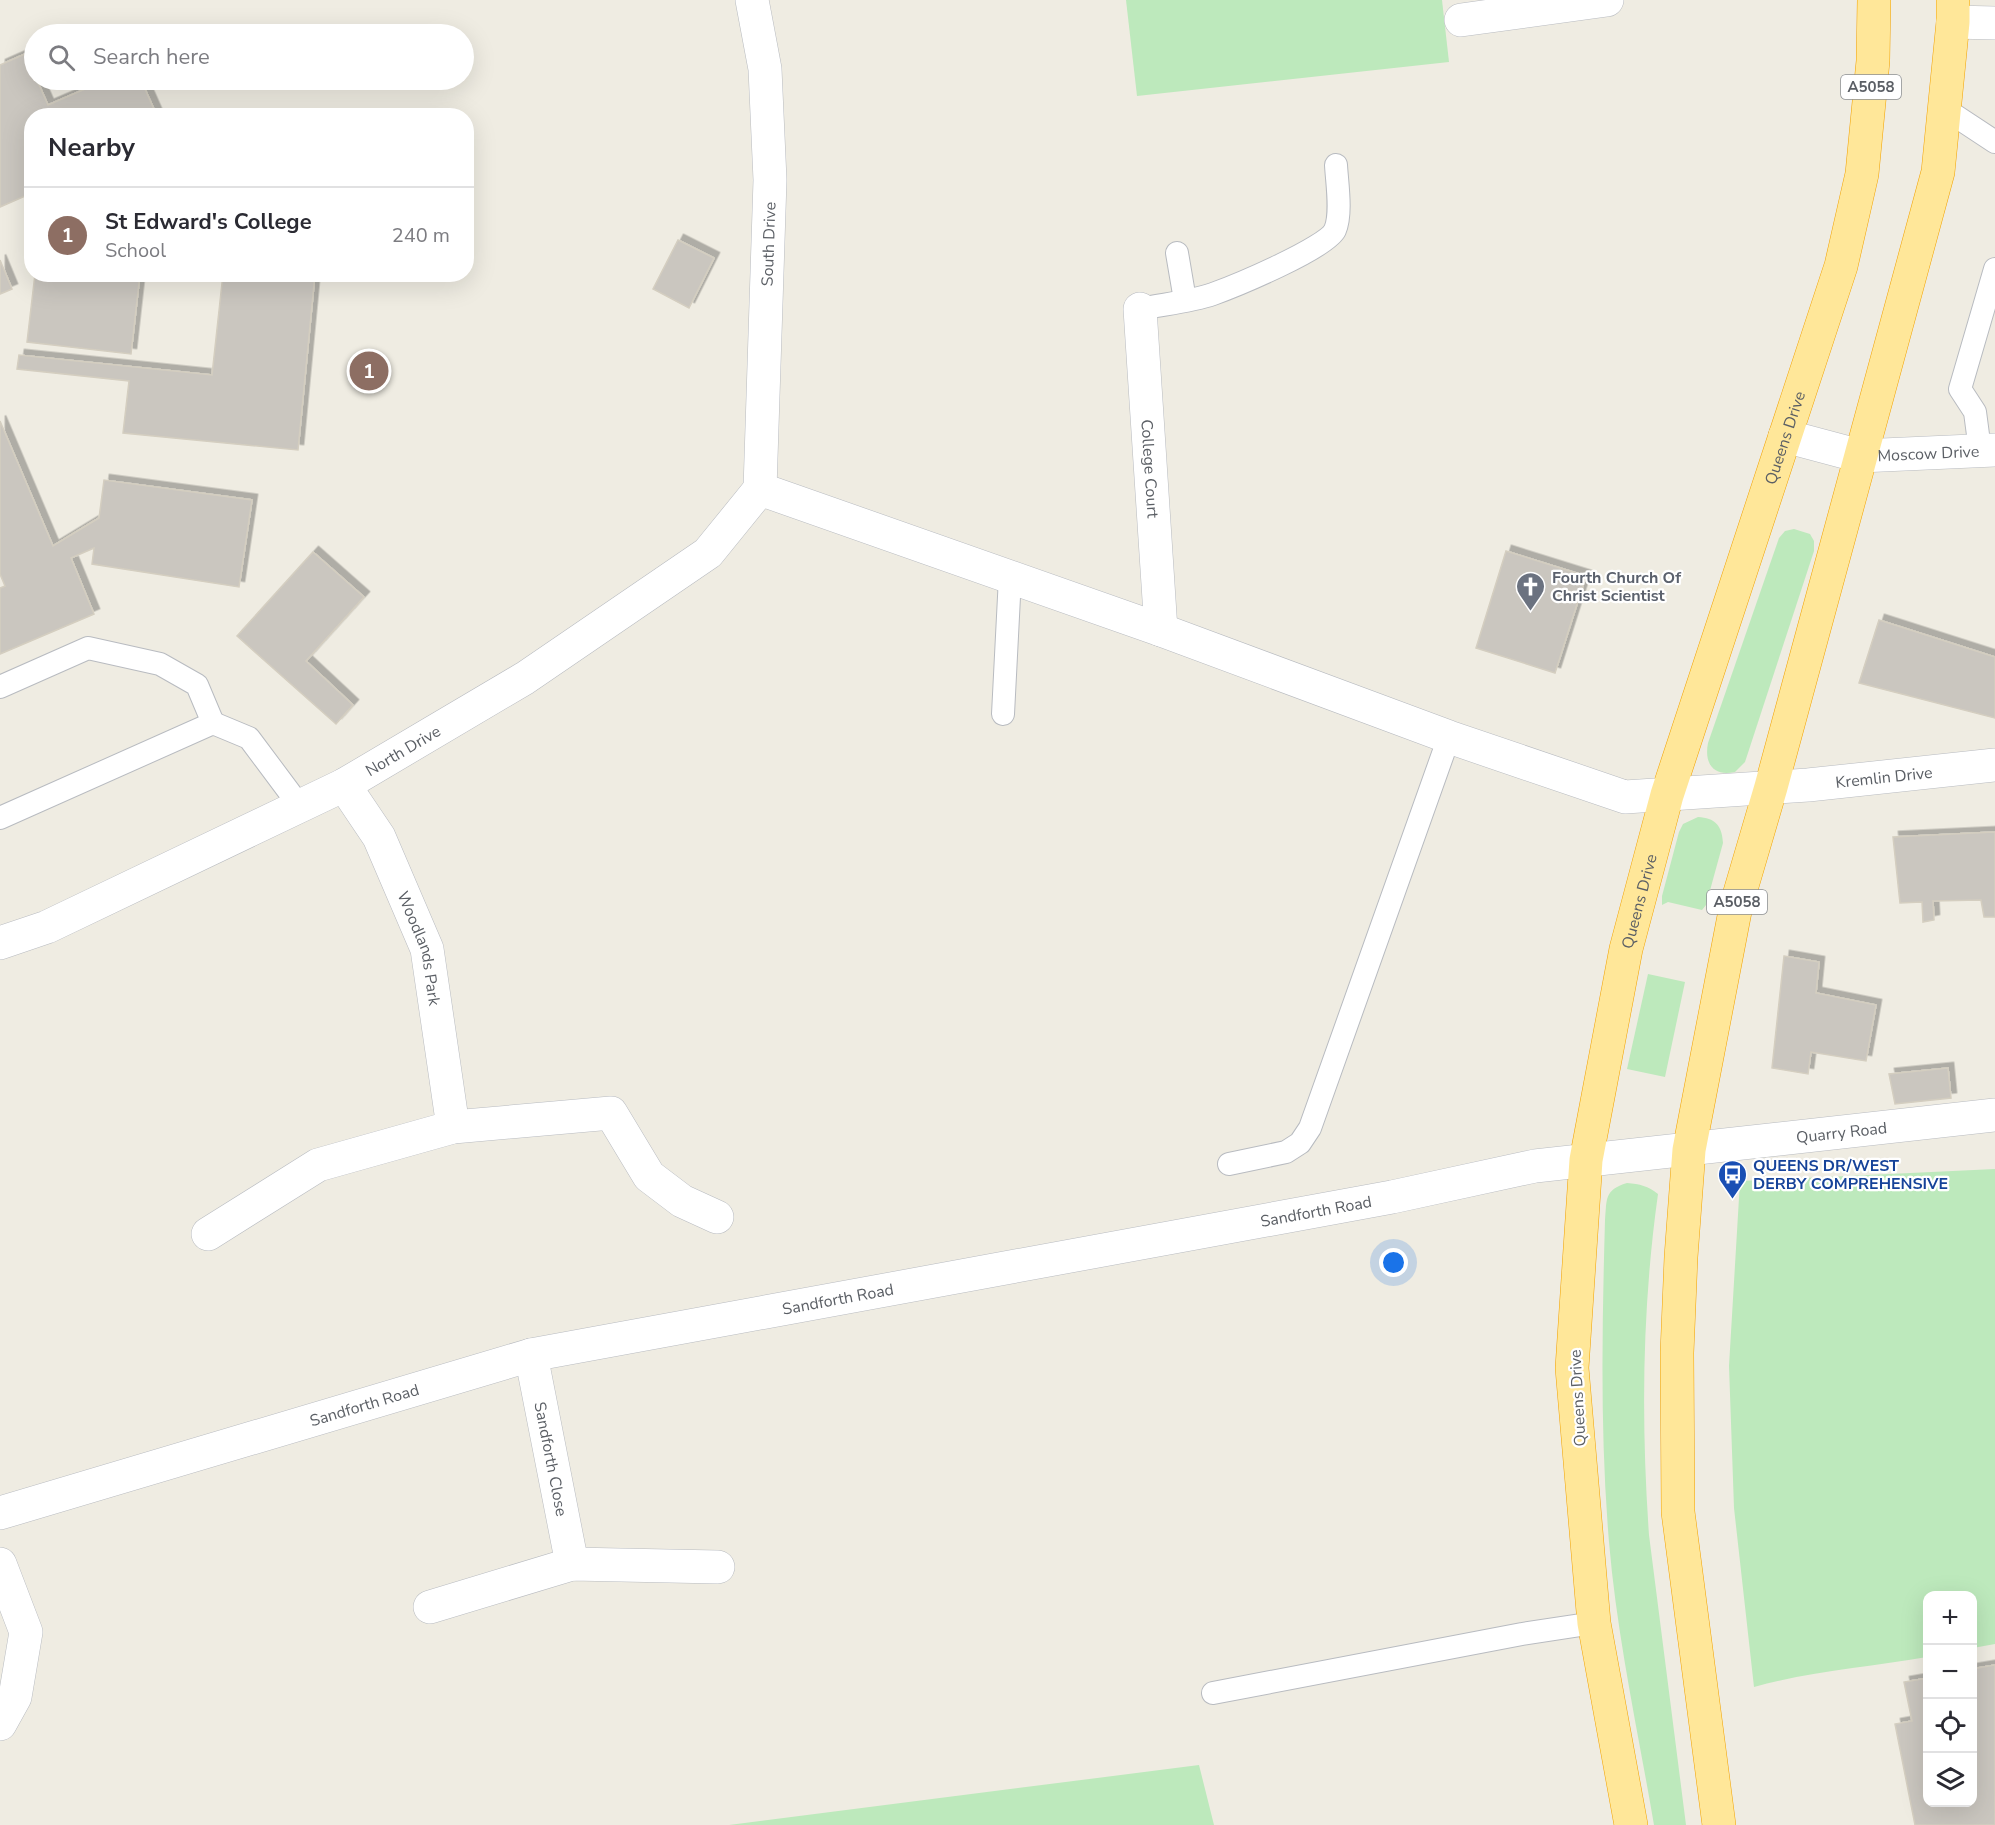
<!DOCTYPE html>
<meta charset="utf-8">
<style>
:root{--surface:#fff;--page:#f2f2f3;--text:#2b2b33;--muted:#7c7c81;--line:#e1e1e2;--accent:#fa2c1e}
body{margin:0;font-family:"Nunito Sans",sans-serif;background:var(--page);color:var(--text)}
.controls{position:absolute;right:18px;bottom:18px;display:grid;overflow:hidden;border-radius:12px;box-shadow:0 6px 24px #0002}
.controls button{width:54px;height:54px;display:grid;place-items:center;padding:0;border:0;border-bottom:2px solid var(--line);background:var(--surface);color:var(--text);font:30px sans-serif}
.you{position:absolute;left:1394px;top:1263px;width:21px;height:21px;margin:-15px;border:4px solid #fff;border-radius:50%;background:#1a73e8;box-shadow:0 0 0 9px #1a73e833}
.badge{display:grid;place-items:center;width:39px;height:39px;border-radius:50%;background:var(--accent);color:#fff;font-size:20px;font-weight:700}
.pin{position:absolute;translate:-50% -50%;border:3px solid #fff;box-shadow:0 2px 6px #0006}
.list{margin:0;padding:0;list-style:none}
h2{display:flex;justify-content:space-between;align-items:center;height:78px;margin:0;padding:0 24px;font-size:26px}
h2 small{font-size:20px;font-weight:400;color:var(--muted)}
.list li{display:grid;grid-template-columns:39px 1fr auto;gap:18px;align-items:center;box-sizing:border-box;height:96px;padding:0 24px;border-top:2px solid var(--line)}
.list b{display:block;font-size:22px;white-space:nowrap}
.list p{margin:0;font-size:20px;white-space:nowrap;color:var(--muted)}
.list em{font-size:20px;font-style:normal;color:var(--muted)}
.icon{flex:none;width:33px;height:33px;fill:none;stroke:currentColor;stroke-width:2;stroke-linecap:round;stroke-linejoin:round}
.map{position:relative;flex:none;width:1995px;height:1825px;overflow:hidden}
.search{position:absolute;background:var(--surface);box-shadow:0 6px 24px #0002;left:24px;top:24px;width:450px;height:66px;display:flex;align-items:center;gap:15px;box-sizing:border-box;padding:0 21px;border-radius:33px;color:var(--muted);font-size:22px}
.panel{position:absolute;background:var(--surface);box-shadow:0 6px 24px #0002;left:24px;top:108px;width:450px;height:174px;border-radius:24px}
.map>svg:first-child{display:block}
.green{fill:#bde9bc}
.building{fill:#cac6bf;stroke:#d4cec0;stroke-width:1.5;filter:url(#shadow)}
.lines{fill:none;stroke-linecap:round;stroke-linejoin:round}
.service-casing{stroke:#b8bbc0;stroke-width:24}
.minor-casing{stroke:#b8bbc0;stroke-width:34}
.trunk-casing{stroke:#f2a200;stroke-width:34}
.service{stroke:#fff;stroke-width:22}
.minor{stroke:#fff;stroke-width:33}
.trunk{stroke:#ffe799;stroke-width:33}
.labels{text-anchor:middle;stroke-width:4.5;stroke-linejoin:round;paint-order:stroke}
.shield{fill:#fff;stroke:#8c8f93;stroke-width:1.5}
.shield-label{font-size:15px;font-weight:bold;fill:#5b5f65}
.street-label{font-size:16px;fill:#5b5f65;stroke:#fff}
.worship-label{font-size:16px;font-weight:bold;fill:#5b616d;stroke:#fff;text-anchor:start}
.transit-label{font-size:16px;font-weight:bold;fill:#164399;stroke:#fff;text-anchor:start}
</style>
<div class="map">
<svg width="1995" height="1825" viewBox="0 0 1995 1825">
<defs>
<filter id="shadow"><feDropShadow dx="5.5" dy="-5.5" stdDeviation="0" flood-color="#0004"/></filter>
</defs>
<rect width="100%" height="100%" fill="#efece2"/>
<!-- green -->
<g class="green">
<path d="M1126 0H1442L1449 62 1137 96Z"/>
<path d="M1794 529 1810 534 1814 541V551L1745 762 1735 772C1713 777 1704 763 1708 743L1779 538 1785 531Z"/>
<path d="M1698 817C1715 818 1722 825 1723 843L1706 905 1702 910 1668 902 1662 905V896L1679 832 1683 824Z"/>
<path d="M1648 974 1685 982 1665 1077 1627 1069Z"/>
<path d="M1995 1169V1644L1973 1648 1972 1596H1928L1927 1657C1870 1667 1810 1671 1754 1687L1734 1508 1729 1366 1740 1181Z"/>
<path d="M1627 1183C1640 1184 1648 1186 1658 1194 1642 1308 1641 1421 1649 1535L1686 1825H1654C1638 1731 1617 1637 1609 1542 1600 1435 1602 1328 1605 1220 1607 1199 1604 1190 1627 1183Z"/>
<path d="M1199 1765 1214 1825H729Z"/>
</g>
<!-- building -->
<g class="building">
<path d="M25 54 34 75V80H37L48 105 106 80H141L157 116H32V193L0 207V65Z"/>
<path d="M678 240 714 258 689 308 653 289Z"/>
<path d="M0 260 12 289 0 294Z"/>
<path d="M35 274H140L131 354 27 342Z"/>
<path d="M223 274H315L298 450 123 433 129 381 17 369 19 355 212 375Z"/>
<path d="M0 421 53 546 99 518 104 480 252 500 239 587 92 564 94 548 71 558 94 614 0 654V588L5 586 0 574Z"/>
<path d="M1506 551 1586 576 1555 673 1476 648Z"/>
<path d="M313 552 364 597 306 661 353 705 336 724 237 636Z"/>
<path d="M1879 620 1995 657V718L1859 683Z"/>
<path d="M1995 832V917H1984L1981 900 1933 901 1934 920 1923 922 1922 902 1900 903 1893 837Z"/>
<path d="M1784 956 1819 962 1816 993 1876 1005 1866 1061 1811 1052 1808 1074 1772 1068Z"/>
<path d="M1948 1068 1951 1098 1895 1104 1889 1074Z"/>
<path d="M1995 1665V1825H1915L1895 1724 1912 1721 1904 1682 1928 1678V1802H1972V1669Z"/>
</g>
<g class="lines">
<defs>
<g id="service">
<path d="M1945 109 1995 142"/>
<path d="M1177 253 1185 300"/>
<path d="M1140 309C1164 304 1190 302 1213 294 1235 286 1327 248 1335 230 1342 214 1337 183 1336 165"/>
<path d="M1980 450 1975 412 1960 389 1995 269"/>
<path d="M0 687 88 648 160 664 197 685 213 723"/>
<path d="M1003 714 1010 577"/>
<path d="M0 818 213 723 249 738 299 805"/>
<path d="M1229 1164 1286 1152 1300 1143 1310 1128 1449 737"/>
<path d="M1213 1693 1522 1634 1594 1623"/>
</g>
<g id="minor">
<path d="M752 0 765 69 770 180 760 489"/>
<path d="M1461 20 1607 0"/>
<path d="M1953 22 1995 23"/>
<path id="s1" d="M1140 309 1161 630"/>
<path id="s2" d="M1785 436 1860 456 1995 450"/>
<path id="s3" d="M760 489 1161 630 1449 737 1625 797 1808 785 1995 765"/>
<path id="s4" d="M344 785 379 837 427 949 453 1127"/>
<path id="s5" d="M0 943 47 927 344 785 525 678 708 553 760 489"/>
<path d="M208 1234 318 1165 453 1127 611 1113 649 1176 682 1201 717 1217"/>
<path id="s6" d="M531 1355 572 1564"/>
<path id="s7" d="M0 1513 531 1355 1392 1197 1535 1166 1995 1115"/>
<path d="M0 1564 26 1632 15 1697 0 1724"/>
<path d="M430 1607 572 1564 718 1567"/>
</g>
<g id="trunk">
<path id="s8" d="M1631 1825 1594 1623 1572 1368 1586 1160 1626 949 1667 795 1841 266 1862 174 1873 61 1874 0"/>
<path d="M1719 1825 1678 1512 1677 1353 1681 1257 1689 1150 1736 906 1771 787 1938 172 1953 22V0"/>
</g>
</defs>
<!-- service casing -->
<use href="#service" class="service-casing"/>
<!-- minor casing -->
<use href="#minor" class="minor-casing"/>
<!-- trunk casing -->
<use href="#trunk" class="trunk-casing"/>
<!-- service -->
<use href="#service" class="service"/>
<!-- minor -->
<use href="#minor" class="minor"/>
<!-- trunk -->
<use href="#trunk" class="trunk"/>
</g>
<!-- icons -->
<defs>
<symbol id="church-pin" viewBox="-11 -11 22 30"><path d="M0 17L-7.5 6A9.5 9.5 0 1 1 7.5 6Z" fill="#6b7280" stroke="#fff"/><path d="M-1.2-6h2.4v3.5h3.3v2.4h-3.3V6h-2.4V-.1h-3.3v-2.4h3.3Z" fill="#fff"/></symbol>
<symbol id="bus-pin" viewBox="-11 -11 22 30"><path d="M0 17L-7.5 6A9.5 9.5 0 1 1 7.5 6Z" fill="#1a4fb4" stroke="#fff"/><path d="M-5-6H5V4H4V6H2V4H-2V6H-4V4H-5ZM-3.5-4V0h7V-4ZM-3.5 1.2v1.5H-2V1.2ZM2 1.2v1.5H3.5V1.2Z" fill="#fff"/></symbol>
</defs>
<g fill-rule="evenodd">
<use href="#church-pin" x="1514" y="570" width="33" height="45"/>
<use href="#bus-pin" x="1716" y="1158" width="33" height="45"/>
</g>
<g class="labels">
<!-- shield labels -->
<g class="shield">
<rect x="1841" y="75" width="60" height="24" rx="4.5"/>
<rect x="1707" y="890" width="60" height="24" rx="4.5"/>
</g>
<g class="shield-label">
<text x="1871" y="92">A5058</text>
<text x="1737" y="907">A5058</text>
</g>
<!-- street labels -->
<g class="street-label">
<text transform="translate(768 244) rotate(-88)" y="6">South Drive</text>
<text dy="6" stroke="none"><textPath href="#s8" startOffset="1420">Queens Drive</textPath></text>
<text dy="6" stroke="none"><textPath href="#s2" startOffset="146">Moscow Drive</textPath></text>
<text dy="6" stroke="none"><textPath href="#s1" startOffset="160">College Court</textPath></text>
<text dy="6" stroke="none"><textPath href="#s5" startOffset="447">North Drive</textPath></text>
<text dy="6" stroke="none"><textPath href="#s3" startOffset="1178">Kremlin Drive</textPath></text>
<text dy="6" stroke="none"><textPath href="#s8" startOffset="934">Queens Drive</textPath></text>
<text dy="6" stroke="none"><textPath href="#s4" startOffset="182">Woodlands Park</textPath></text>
<text dy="6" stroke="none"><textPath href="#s7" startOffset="1884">Quarry Road</textPath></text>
<text dy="6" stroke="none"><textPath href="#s7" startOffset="1352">Sandforth Road</textPath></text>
<text dy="6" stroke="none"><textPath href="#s7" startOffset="866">Sandforth Road</textPath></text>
<text transform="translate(1577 1398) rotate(-93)" y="6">Queens Drive</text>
<text dy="6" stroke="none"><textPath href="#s7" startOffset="380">Sandforth Road</textPath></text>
<text dy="6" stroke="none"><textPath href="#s6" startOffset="106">Sandforth Close</textPath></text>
</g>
<!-- worship labels -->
<g class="worship-label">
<text x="1552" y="583">Fourth Church Of<tspan x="1552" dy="18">Christ Scientist</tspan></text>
</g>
<!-- transit labels -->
<g class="transit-label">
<text x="1753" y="1171">QUEENS DR/WEST<tspan x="1753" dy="18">DERBY COMPREHENSIVE</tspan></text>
</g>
</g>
</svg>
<div class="controls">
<button>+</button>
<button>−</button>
<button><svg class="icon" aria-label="locate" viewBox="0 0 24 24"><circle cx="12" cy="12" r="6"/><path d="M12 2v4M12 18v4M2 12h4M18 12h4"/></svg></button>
<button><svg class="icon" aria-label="layers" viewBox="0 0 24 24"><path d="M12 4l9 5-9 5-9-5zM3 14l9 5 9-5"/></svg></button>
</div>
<div class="you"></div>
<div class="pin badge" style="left:369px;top:371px;background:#8d6e63">1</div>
<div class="search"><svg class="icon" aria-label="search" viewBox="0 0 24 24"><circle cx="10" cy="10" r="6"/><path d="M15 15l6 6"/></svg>Search here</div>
<section class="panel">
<h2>Nearby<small></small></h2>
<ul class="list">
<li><span class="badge" style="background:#8d6e63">1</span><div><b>St Edward's College</b><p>School</p></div><em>240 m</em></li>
</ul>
</section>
</div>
